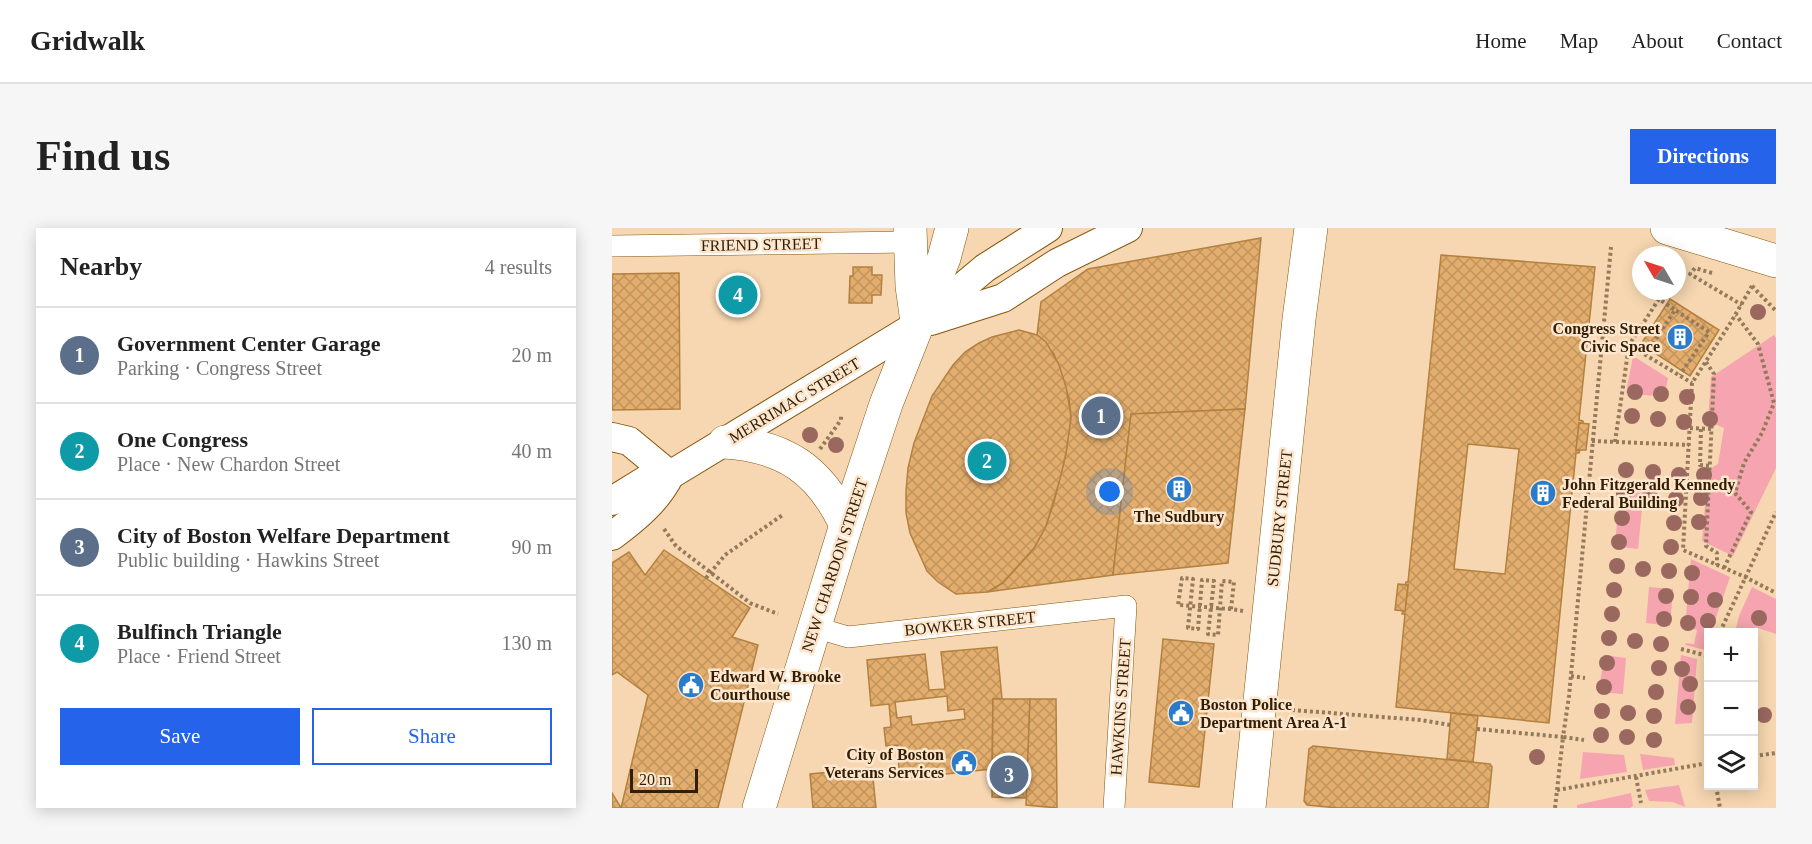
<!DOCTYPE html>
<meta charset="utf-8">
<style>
:root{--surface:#fff;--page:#f6f6f6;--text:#222;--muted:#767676;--line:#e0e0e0;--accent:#2563eb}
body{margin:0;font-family:Georgia,serif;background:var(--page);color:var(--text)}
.controls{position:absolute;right:18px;bottom:18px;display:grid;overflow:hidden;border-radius:0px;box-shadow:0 3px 15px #0003}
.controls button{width:54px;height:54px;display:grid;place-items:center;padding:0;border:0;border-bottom:2px solid var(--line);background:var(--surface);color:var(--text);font:30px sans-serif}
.compass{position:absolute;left:1020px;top:18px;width:54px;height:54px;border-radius:50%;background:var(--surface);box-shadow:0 3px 15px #0003;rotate:309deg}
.scale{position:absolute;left:18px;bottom:15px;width:68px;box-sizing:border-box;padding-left:6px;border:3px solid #321e03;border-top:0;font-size:16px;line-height:21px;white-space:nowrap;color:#321e03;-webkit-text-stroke:4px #fce6cd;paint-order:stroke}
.you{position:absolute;left:498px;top:264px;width:21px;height:21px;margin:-15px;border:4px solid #fff;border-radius:50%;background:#1a73e8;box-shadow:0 0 0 9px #1a73e833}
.badge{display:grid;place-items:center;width:39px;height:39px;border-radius:50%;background:var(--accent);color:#fff;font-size:20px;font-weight:700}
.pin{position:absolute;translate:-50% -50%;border:3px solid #fff;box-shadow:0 2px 6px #0006}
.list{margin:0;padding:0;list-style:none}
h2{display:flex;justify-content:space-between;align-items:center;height:78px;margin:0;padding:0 24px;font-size:26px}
h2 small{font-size:20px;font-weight:400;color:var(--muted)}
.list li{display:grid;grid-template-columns:39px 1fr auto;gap:18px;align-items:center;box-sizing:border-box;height:96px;padding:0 24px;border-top:2px solid var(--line)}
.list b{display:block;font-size:22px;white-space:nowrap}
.list p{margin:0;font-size:20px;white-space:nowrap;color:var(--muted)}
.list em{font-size:20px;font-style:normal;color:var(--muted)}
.actions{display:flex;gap:12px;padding:18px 24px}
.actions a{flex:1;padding:14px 0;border:2px solid var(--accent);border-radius:0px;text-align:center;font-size:21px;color:var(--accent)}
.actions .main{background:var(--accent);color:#fff}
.icon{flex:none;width:33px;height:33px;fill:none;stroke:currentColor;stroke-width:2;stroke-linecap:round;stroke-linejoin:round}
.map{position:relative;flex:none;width:1164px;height:580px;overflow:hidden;border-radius:0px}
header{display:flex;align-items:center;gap:36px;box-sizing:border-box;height:84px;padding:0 30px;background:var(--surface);border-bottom:2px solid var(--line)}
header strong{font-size:28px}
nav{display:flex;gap:33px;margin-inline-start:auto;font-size:21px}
.intro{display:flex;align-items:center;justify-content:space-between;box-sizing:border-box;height:144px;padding:0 36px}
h1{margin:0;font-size:42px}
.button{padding:15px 27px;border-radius:0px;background:var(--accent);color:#fff;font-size:21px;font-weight:700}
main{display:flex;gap:36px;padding:0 36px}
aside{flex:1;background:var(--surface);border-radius:0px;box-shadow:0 3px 15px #0003}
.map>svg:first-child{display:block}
.green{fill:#f6a4af}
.building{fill:url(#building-cross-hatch);stroke:#b38140;stroke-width:1.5;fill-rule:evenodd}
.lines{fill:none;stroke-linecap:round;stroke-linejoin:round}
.street-casing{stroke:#85560b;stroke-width:22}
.secondary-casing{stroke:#85560b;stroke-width:30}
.primary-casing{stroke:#85560b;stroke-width:34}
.path{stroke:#947a5a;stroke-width:4;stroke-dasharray:3 3;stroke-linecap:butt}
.street{stroke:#fff;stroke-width:21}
.secondary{stroke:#fff;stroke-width:28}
.primary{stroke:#fff;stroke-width:33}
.tree{fill:#9b6860}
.labels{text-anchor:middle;stroke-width:5;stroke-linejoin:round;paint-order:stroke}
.street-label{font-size:16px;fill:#321e03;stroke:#fce6cd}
.poi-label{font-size:16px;font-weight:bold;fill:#321e03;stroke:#fce6cd;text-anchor:start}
</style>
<header>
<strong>Gridwalk</strong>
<nav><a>Home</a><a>Map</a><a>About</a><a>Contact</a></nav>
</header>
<div class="intro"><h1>Find us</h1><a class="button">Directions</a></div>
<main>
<aside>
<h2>Nearby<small>4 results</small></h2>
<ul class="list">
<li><span class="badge" style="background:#5c6f8a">1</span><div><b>Government Center Garage</b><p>Parking · Congress Street</p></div><em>20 m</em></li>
<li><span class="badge" style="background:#0f9aa8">2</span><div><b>One Congress</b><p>Place · New Chardon Street</p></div><em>40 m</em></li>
<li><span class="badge" style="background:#5c6f8a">3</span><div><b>City of Boston Welfare Department</b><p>Public building · Hawkins Street</p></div><em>90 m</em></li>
<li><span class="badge" style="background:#0f9aa8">4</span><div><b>Bulfinch Triangle</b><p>Place · Friend Street</p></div><em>130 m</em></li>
</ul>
<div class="actions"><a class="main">Save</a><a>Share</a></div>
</aside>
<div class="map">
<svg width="1164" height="580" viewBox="0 0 1164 580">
<defs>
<pattern id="building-cross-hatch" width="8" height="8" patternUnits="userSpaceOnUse" patternTransform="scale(1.5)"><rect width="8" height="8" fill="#e2ad6d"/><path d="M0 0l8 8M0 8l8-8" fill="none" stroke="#c2945d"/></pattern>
</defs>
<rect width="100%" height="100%" fill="#f7d7b1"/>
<!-- green -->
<g class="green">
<path d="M1162 107 1164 110V240L1121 328 1090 313 1096 242 1106 236 1112 200 1096 193 1099 149Z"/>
<path d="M1021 128 1056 150 1052 169 1014 165Z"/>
<path d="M1008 258 1045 260V270L1031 271 1026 321 1003 318Z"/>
<path d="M1079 331 1118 349 1099 404H1096L1093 422 1073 417 1074 415 1082 416 1085 402 1073 399Z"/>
<path d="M1037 359 1061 361 1058 398 1034 395Z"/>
<path d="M1140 359 1164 371V406L1143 399 1142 405 1123 404 1127 388Z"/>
<path d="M992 427 1014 430 1011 466 987 464Z"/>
<path d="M1069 427 1085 431 1080 495 1063 496Z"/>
<path d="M971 524 1012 527 1015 544 968 551Z"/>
<path d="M1028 526 1062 530 1063 537 1031 542Z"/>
<path d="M1067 557 1073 579 1061 574 1037 573 1033 562Z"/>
<path d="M1019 565 1021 578 1018 580H965V577Z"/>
</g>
<!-- building -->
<g class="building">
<path d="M649 10 633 181 519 186 501 347 375 364 391 355 422 320 434 298 442 274 454 225 459 189 457 170 442 126 425 107 429 74 476 41Z"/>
<path d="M829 27 983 39 967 192 971 193V196L967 195 964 222H968L967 225H964L937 495 784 479 793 386H790L791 382 793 383 796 357H793L794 354H796ZM856 216 907 221 893 346 842 341Z"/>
<path d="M241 39H260V47H270L269 67H260V75H237L238 48H241Z"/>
<path d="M67 45 68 181 0 182V46Z"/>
<path d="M1058 71 1107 102 1078 148 1029 116Z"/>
<path d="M407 102 425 107 434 114 447 137 454 159 459 189 454 225 448 251 434 298 422 320 405 339 391 355 375 364 344 366 326 354 315 343 298 305 294 285V263L296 240 302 215 320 168 341 137 353 124 367 115 380 109Z"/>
<path d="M633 181 616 335 501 347 519 186Z"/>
<path d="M967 195 977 196 974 222H964Z"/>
<path d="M52 322 138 380 120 409 146 417 106 580H0V565L9 580 36 467 5 444 0 447V335L17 324 33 347Z"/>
<path d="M786 356 796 357 793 383 783 382Z"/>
<path d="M551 411 602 416 587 559 537 554Z"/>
<path d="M385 419 390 471H381L380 541 288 551 285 517 274 518 272 500 279 499 277 476 259 478 255 432 313 426 317 462 333 461 329 424ZM335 468 336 483 352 481 353 491 300 497 299 488 285 490 283 474Z"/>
<path d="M381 471H418L415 570 380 569Z"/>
<path d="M418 471H444L445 580 414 577Z"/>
<path d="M839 485 866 488 861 534 835 531Z"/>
<path d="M701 518 878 536 880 539 876 580H726L695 577 692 573 697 521Z"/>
<path d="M260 540 264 580H201L198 546Z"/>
</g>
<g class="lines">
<defs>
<g id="street">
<path d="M0 18 298 14"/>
<path d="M202 399 236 409 514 378 502 580"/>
</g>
<g id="secondary">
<path d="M319 93 391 70 445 35 516 0"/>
<path d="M0 209 17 213 58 247"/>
<path d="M0 273 34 252 58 247 305 97 373 40 436 0"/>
<path d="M0 308C23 291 45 273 58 247"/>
</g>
<g id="primary">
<path d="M298 0 300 58 305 94"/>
<path d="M1055 0 1164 33"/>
<path d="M113 214C173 218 208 242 234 297"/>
<path d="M147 580 234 297 274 176 332 30 340 0"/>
<path d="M637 580 687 91 699 0"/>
</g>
</defs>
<!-- street casing -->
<use href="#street" class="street-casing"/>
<!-- secondary casing -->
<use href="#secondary" class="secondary-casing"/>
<!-- primary casing -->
<use href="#primary" class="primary-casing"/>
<!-- path -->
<g class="path">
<path d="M1100 45 1083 40 1078 46 1130 77"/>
<path d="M1140 58 1119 94 1080 155 1071 322 1133 349 1164 365"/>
<path d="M1140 58 1164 83"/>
<path d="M1017 117 1080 155"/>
<path d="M1034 126 1063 82 1097 104 1068 147"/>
<path d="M1094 134 1102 146 1094 318 1105 325V337"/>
<path d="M1078 200 1100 201"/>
<path d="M1089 201 1088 237 1098 238"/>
<path d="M980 213 1077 217"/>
<path d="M1003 214 1017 117 1047 71 1063 82"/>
<path d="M208 221 229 192V187"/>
<path d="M52 301 64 318 98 344 138 375 166 386"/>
<path d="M1112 340 1139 284 1123 265 1132 235 1150 205 1162 175 1146 116 1124 87"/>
<path d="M94 350 113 327 172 286"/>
<path d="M619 381C601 380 584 378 566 377L570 350 581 351 576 400 586 401 590 352 602 353 596 406 606 407 610 353 622 354 619 381 631 383"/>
<path d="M1108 404 1164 284"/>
<path d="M1069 421 1096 428"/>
<path d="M959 448 973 450"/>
<path d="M1096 453 1094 494 1096 511"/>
<path d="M680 482 809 492 838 497"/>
<path d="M865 501 951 509 957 468 999 19"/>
<path d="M1142 528 1164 525"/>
<path d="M1024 549 1029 575"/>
<path d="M1104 558 1108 580"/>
<path d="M945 562 1096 535"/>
<path d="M943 580 951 509 972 512"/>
</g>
<!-- street -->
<use href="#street" class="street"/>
<!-- secondary -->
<use href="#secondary" class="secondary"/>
<!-- primary -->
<use href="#primary" class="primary"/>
</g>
<!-- trees -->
<g class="tree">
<circle cx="1146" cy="84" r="8"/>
<circle cx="1023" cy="164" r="8"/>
<circle cx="1049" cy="166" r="8"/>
<circle cx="1075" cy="169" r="8"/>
<circle cx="1020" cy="188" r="8"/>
<circle cx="1046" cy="191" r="8"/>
<circle cx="1098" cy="191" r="8"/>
<circle cx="1072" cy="194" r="8"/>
<circle cx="198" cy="207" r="8"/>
<circle cx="224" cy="217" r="8"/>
<circle cx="1014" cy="242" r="8"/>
<circle cx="1041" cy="244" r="8"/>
<circle cx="1067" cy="247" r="8"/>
<circle cx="1092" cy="247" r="8"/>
<circle cx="1012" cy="266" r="8"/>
<circle cx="1038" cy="268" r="8"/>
<circle cx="1089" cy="270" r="8"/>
<circle cx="1064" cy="271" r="8"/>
<circle cx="1010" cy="290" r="8"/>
<circle cx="1087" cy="294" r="8"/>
<circle cx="1062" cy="295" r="8"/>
<circle cx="1007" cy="314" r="8"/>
<circle cx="1059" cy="319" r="8"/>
<circle cx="1005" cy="338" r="8"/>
<circle cx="1031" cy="341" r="8"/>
<circle cx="1057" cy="343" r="8"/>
<circle cx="1080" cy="345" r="8"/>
<circle cx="1002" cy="362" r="8"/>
<circle cx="1054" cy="368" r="8"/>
<circle cx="1079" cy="369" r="8"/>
<circle cx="1103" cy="372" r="8"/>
<circle cx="1000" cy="386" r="8"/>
<circle cx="1147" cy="390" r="8"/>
<circle cx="1052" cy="391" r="8"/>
<circle cx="1096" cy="393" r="8"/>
<circle cx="1076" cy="395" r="8"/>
<circle cx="997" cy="410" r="8"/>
<circle cx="1023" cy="413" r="8"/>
<circle cx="1049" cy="416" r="8"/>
<circle cx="995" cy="435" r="8"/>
<circle cx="1047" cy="440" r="8"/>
<circle cx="1070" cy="441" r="8"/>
<circle cx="1078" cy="456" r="8"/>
<circle cx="992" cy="459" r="8"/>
<circle cx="1044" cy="464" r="8"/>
<circle cx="1076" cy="479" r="8"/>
<circle cx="990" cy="483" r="8"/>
<circle cx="1016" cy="485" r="8"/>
<circle cx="1152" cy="487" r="8"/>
<circle cx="1042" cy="488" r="8"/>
<circle cx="989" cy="507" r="8"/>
<circle cx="1015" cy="509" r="8"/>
<circle cx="1042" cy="512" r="8"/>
<circle cx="925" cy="529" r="8"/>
</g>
<!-- icons -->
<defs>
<symbol id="building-disc" viewBox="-11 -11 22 22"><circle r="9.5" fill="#2a7ccb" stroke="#fce6cd"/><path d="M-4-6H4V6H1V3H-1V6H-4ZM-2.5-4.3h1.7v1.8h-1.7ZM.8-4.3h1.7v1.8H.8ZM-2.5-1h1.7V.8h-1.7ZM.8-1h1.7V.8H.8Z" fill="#fff"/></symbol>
<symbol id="civic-disc" viewBox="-11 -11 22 22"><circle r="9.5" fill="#2a7ccb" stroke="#fce6cd"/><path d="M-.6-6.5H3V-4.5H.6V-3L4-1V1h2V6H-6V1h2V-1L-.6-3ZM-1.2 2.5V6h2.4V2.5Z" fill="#fff"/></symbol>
</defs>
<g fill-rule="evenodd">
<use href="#building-disc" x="1053" y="94" width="30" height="30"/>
<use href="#building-disc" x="552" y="246" width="30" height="30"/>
<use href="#building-disc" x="916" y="250" width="30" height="30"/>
<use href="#civic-disc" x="64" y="442" width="30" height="30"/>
<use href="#civic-disc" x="554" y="470" width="30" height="30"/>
<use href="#civic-disc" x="337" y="520" width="30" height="30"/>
</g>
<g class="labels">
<!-- street labels -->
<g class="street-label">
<text transform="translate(149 16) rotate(-1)" y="6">FRIEND STREET</text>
<text transform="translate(182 172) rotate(-31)" y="6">MERRIMAC STREET</text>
<text transform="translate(667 290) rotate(-84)" y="6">SUDBURY STREET</text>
<text transform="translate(222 337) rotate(-72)" y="6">NEW CHARDON STREET</text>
<text transform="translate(358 395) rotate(-6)" y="6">BOWKER STREET</text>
<text transform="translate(508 479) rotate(-86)" y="6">HAWKINS STREET</text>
</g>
<!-- poi labels -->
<g class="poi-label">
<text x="1048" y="106" text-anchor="end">Congress Street<tspan x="1048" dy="18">Civic Space</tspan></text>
<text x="950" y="262">John Fitzgerald Kennedy<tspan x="950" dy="18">Federal Building</tspan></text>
<text x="567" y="294" text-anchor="middle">The Sudbury</text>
<text x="98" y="454">Edward W. Brooke<tspan x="98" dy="18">Courthouse</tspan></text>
<text x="588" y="482">Boston Police<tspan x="588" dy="18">Department Area A-1</tspan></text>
<text x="332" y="532" text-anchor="end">City of Boston<tspan x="332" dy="18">Veterans Services</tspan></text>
</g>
</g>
</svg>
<div class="controls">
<button>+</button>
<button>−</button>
<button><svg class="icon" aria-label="layers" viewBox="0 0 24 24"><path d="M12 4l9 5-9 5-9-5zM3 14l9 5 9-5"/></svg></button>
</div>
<svg class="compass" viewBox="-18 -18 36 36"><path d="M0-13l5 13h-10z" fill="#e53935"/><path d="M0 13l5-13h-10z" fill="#767676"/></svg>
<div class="scale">20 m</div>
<div class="you"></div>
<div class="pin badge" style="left:489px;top:188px;background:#5c6f8a">1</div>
<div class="pin badge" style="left:375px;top:233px;background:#0f9aa8">2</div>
<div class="pin badge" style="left:397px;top:547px;background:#5c6f8a">3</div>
<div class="pin badge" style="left:126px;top:67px;background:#0f9aa8">4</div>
</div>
</main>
